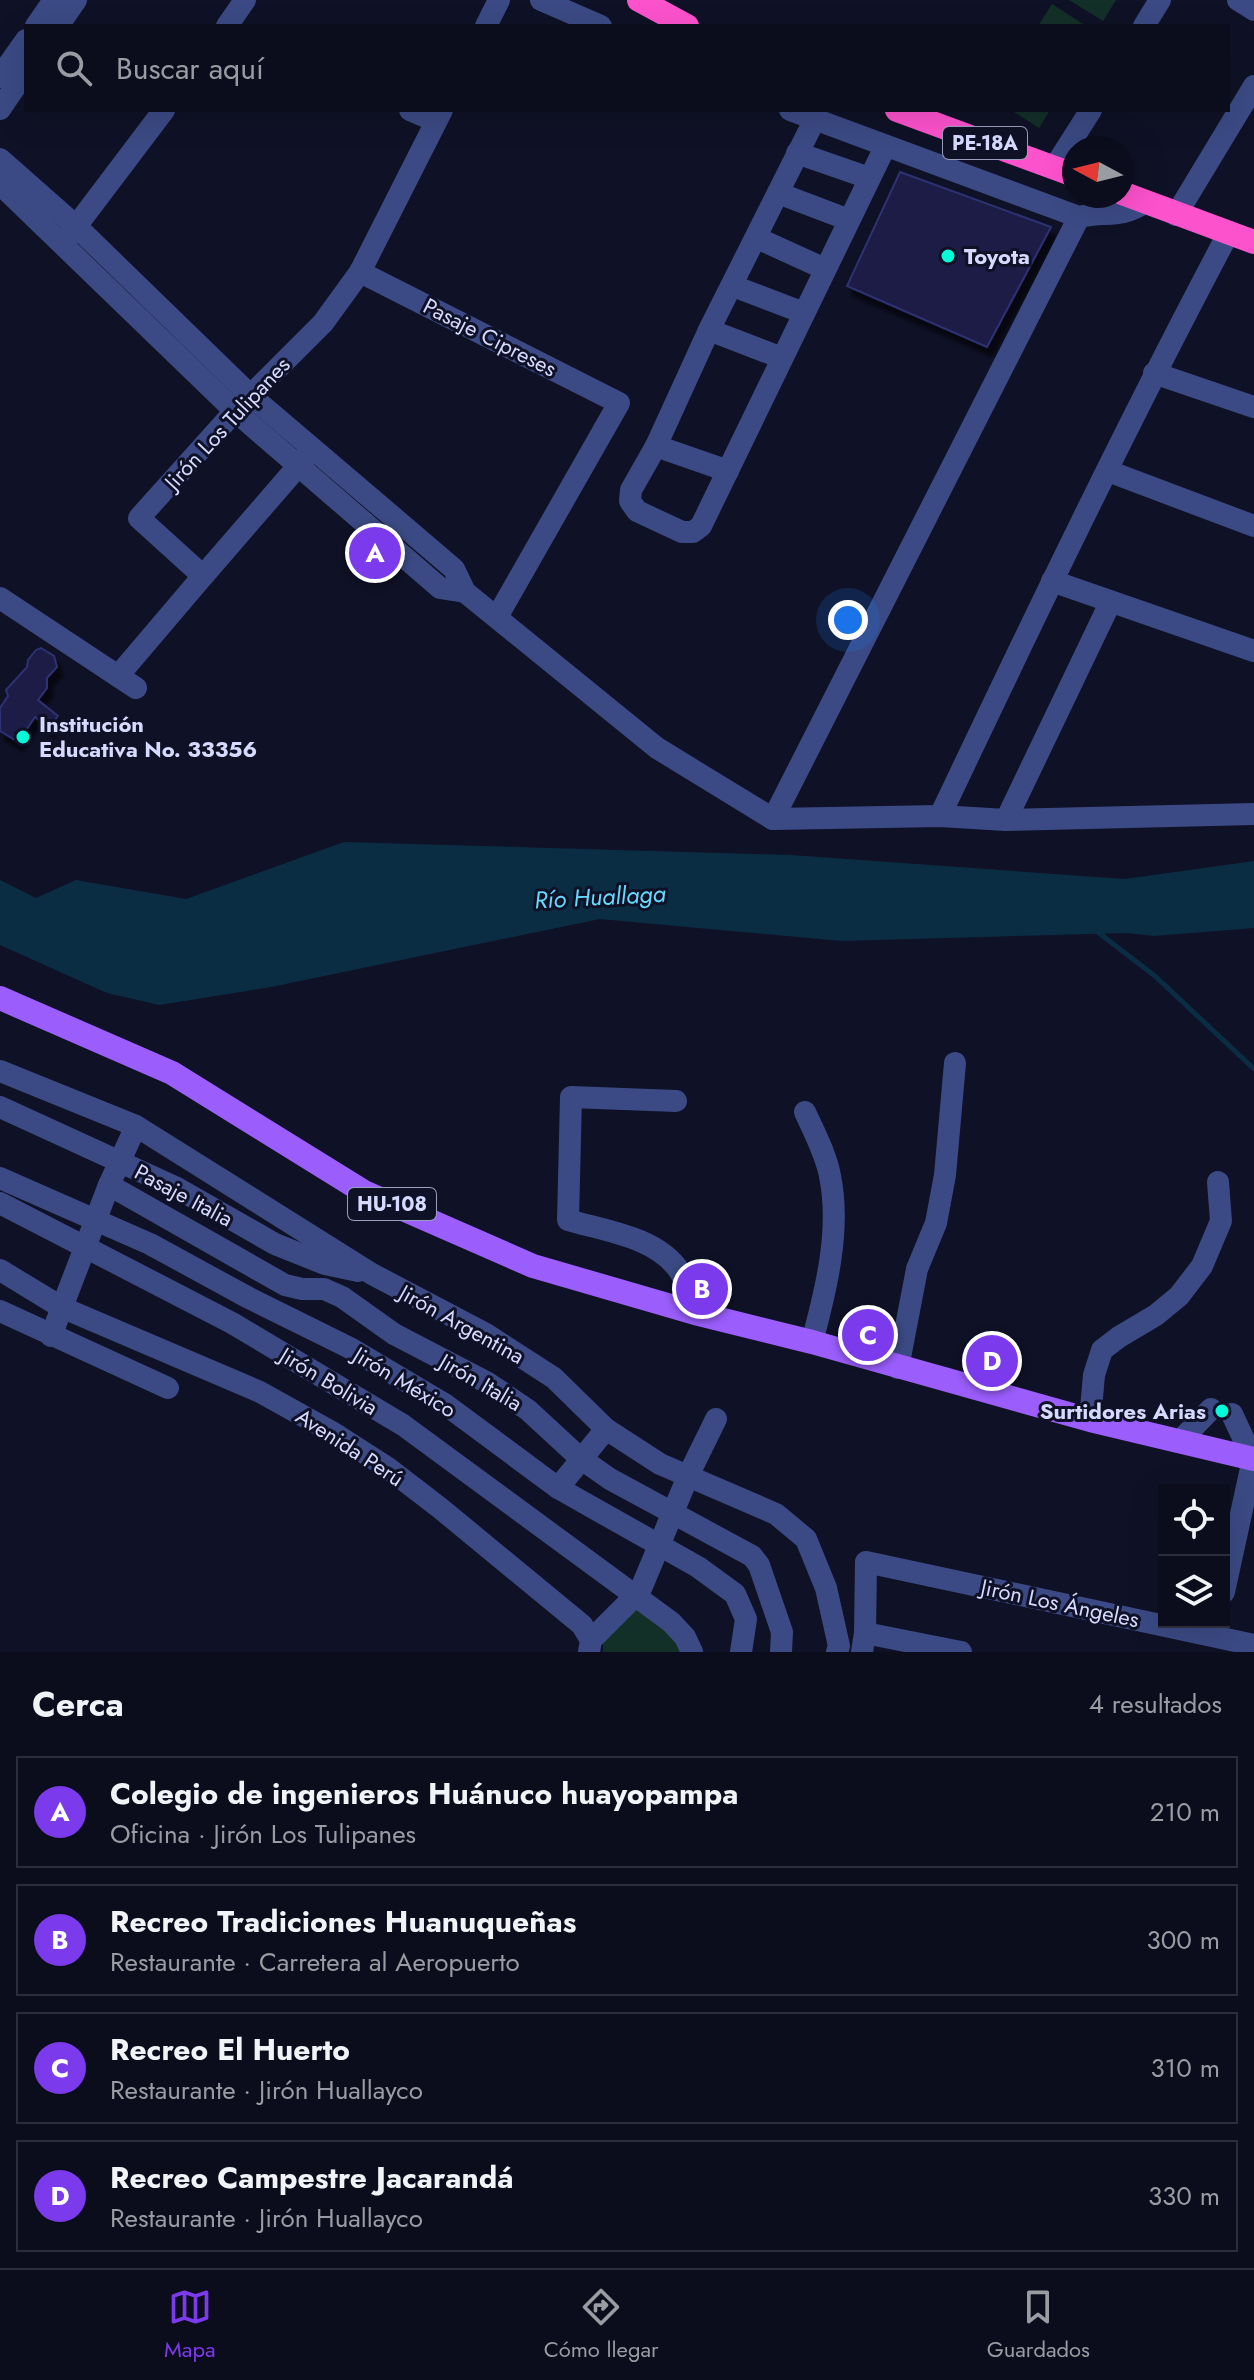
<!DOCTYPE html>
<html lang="es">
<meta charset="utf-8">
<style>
:root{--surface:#0b0d1c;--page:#191b29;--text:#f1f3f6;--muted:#9a9ca3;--line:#2b2d3b;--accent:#7c3aed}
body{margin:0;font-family:Jost,sans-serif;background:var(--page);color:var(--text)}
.controls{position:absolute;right:24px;bottom:24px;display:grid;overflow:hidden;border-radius:0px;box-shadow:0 8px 32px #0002}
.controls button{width:72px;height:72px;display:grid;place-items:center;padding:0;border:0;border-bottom:2px solid var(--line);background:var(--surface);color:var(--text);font:40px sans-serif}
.compass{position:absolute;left:1062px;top:136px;width:72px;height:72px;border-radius:50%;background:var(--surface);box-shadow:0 8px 32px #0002;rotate:277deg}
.you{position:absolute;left:848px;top:620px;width:28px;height:28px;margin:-20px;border:6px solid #fff;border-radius:50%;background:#1a73e8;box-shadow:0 0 0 12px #1a73e833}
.badge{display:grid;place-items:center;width:52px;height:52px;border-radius:50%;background:var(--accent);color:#fff;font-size:26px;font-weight:700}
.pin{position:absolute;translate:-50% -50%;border:4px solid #fff;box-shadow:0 2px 8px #0006}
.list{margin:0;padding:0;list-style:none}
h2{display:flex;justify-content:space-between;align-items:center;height:104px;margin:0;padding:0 32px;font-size:34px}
h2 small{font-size:26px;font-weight:400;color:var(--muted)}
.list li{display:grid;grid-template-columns:52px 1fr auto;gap:24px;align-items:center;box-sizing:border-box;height:112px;margin:0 16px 16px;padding:0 16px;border:2px solid var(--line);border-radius:0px}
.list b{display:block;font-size:30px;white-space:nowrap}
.list p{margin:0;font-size:26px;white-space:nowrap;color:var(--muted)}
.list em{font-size:26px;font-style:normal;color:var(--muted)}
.icon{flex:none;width:44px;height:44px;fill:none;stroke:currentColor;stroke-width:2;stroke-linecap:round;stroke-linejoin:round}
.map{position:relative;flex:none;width:1254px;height:1652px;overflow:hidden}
.search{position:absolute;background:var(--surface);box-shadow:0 8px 32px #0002;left:24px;right:24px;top:24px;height:88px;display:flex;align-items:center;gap:20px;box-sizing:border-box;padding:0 28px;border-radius:0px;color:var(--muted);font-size:30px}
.sheet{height:616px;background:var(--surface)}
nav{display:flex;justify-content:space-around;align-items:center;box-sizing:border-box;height:112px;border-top:2px solid var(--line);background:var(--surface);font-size:22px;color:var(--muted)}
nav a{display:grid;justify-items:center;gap:4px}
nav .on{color:var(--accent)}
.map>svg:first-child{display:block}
.green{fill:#133028}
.water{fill:#0b2d44}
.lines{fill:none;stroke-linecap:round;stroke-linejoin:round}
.stream{stroke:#0b2d44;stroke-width:5}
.building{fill:#1c1d47;stroke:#2e3172;stroke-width:2;filter:url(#shadow)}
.minor{stroke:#3b4a84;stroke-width:22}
.major{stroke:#9b5efd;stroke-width:24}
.highway{stroke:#fc52cc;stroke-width:24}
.poi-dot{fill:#04fbd9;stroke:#0f1126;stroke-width:3}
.labels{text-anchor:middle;stroke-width:6;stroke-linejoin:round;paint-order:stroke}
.shield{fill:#0f1126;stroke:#9a9ebd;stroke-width:2}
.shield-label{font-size:20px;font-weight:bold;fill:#d5dafe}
.poi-label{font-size:22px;font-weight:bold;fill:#d5dafe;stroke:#0f1126;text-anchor:start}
.street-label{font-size:22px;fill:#d5dafe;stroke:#0f1126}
.water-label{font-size:24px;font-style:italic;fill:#65dafd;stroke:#0f1126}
</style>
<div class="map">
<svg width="1254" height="1652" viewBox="0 0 1254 1652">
<defs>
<filter id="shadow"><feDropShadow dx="5" dy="9" stdDeviation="2" flood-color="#0009"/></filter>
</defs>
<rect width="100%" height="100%" fill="#0f1126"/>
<!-- green -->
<g class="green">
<path d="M1069 0H1116L1103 21Z"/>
<path d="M1052 4 1086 26H1038Z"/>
<path d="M1011 110H1050L1039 128Z"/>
<path d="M638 1607 670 1628 683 1652H603V1640Z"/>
</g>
<!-- water -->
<path class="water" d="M344 842 791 855 1125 879 1254 861V928L1154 936 1127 933 842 941 600 919 271 987 159 1005 107 993 0 945V880L36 898 76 880 186 899Z"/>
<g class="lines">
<!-- stream -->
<path class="stream" d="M1095 930 1155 976 1254 1069"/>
</g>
<!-- building -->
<g class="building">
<path d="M900 172 1051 227 987 347 847 286Z"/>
<path d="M41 648 54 656 57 667 47 678V688L38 700 58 716 49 728 35 717 18 742 0 731V708L8 696 6 690 27 667 28 660 36 650Z"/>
</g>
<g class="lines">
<!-- minor -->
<g class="minor">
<path d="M541 0 601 26"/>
<path d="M1238 0 1254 10"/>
<path d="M36 26 54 0"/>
<path d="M58 26 76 0"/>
<path d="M227 26 245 0"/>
<path d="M486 26 499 0"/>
<path d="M1144 26 1160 0"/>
<path d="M0 77 26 40"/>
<path d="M0 109 26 71"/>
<path d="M410 110 436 121"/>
<path d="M790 110 1079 217C1107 210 1118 220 1146 202"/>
<path d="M814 121 709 330 656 446 631 490 630 501 637 511 682 532H693L701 526 885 147"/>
<path d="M797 153 869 178"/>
<path d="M0 159 77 227 251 396 454 569 465 592 657 748 773 819 940 816 1006 820 1254 814"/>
<path d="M1054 168 1091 110"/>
<path d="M0 184 235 411 440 588 465 592"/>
<path d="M778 193 849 220"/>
<path d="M1176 215 1254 86"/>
<path d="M68 237 164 110"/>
<path d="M757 238 825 269"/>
<path d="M360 272 619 403 497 617"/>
<path d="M733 286 804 313"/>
<path d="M709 330 782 358"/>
<path d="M1154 373 1254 407"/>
<path d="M656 446 728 471"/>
<path d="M312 450 203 576 139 518 235 411 323 323 360 272 442 110"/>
<path d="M1108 471 1254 526"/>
<path d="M1052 581 1254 651"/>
<path d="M0 598 136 688"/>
<path d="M118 676 203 576"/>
<path d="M940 816C1033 620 1127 424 1229 232"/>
<path d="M773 819 1079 217"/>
<path d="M1006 820 1110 603"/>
<path d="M0 1071 136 1126 372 1274 486 1334 554 1378 606 1429 660 1464 776 1514 806 1539 826 1588 839 1646 837 1652"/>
<path d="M676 1101 571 1097 568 1220C605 1231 658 1237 680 1272 687 1283 690 1300 695 1313"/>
<path d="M0 1107 177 1188 275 1244 325 1264 358 1271"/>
<path d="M805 1112C814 1132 826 1154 830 1176 841 1230 826 1290 812 1342"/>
<path d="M0 1178 150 1244 249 1298 350 1348 446 1405 558 1488 698 1567 735 1594 746 1619 741 1652"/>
<path d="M109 1185 285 1285 302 1289H324L342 1297 394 1334 488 1383 528 1410 580 1458 610 1479 752 1556 759 1565 782 1632 781 1652"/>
<path d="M0 1203 232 1323 403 1425 671 1622 685 1637 692 1652"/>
<path d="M0 1270 61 1307 260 1392 332 1432 388 1468 440 1508 582 1625 591 1640 589 1652"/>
<path d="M0 1311 168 1388"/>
<path d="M51 1336 109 1185 136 1126"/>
<path d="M898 1368 917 1269 936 1223 945 1175 955 1063"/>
<path d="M1090 1420 1094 1375 1102 1350 1119 1337 1156 1315 1179 1296 1202 1266 1221 1221 1218 1182"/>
<path d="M1179 1442 1211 1409"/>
<path d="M558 1488 606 1429"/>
<path d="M1224 1592 1253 1459 1232 1414"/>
<path d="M865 1633 961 1652"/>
<path d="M591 1640 640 1591 689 1474 716 1419"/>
<path d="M862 1652 865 1633 866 1562 1254 1645"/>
</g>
<!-- major -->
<path class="major" d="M0 998 172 1073 364 1192 533 1266 695 1313 812 1342 1090 1420 1254 1459"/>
<!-- highway -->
<g class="highway">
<path d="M639 0 687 26"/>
<path d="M897 110 1074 175"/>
<path d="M1122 193 1254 242"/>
</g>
</g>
<!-- markers -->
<g class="poi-dot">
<circle cx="948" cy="256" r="8"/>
<circle cx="23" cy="737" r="8"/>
<circle cx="1222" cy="1411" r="8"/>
</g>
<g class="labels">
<!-- shield labels -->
<g class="shield">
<rect x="943" y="127" width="84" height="32" rx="6"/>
<rect x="348" y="1188" width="88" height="32" rx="6"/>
</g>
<g class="shield-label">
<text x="985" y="150">PE-18A</text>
<text x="392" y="1211">HU-108</text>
</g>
<!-- poi labels -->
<g class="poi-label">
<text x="964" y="264">Toyota</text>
<text x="39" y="732">Institución<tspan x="39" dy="25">Educativa No. 33356</tspan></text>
<text x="1206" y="1419" text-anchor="end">Surtidores Arias</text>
</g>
<!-- street labels -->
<g class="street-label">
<text transform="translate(490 337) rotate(27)" y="8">Pasaje Cipreses</text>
<text transform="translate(227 423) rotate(-47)" y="8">Jirón Los Tulipanes</text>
<text transform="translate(184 1195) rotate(28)" y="8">Pasaje Italia</text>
<text transform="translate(462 1324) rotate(29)" y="8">Jirón Argentina</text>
<text transform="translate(329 1381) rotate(31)" y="8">Jirón Bolivia</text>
<text transform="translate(405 1382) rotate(31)" y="8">Jirón México</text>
<text transform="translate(481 1382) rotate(30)" y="8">Jirón Italia</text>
<text transform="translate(350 1447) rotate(33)" y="8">Avenida Perú</text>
<text transform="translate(1060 1603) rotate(12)" y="8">Jirón Los Ángeles</text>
</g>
<!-- water labels -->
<g class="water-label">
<text transform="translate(600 897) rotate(-3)" y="8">Río Huallaga</text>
</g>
</g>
</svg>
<div class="controls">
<button><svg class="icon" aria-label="locate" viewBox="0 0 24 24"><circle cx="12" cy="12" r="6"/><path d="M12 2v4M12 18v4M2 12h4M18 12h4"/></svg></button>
<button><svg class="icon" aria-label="layers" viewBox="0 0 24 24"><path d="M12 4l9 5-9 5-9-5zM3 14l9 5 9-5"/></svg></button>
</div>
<svg class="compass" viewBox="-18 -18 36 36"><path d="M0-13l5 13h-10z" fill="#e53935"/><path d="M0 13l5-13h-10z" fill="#9a9ca3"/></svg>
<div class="you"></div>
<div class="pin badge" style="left:375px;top:553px">A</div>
<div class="pin badge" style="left:702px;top:1289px">B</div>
<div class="pin badge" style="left:868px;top:1335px">C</div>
<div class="pin badge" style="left:992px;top:1361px">D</div>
<div class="search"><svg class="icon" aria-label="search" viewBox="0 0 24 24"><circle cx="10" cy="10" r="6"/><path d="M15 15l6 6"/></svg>Buscar aquí</div>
</div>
<section class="sheet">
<h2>Cerca<small>4 resultados</small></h2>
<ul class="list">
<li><span class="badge">A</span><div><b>Colegio de ingenieros Huánuco huayopampa</b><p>Oficina · Jirón Los Tulipanes</p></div><em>210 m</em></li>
<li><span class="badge">B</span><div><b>Recreo Tradiciones Huanuqueñas</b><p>Restaurante · Carretera al Aeropuerto</p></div><em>300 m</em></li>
<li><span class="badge">C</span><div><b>Recreo El Huerto</b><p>Restaurante · Jirón Huallayco</p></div><em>310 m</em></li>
<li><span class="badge">D</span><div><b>Recreo Campestre Jacarandá</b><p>Restaurante · Jirón Huallayco</p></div><em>330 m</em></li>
</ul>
</section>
<nav>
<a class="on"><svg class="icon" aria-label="map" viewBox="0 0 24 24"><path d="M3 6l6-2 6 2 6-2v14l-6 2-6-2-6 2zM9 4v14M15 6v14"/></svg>Mapa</a>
<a><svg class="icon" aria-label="directions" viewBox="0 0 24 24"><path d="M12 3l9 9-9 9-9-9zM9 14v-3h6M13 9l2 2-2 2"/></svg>Cómo llegar</a>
<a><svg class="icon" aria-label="saved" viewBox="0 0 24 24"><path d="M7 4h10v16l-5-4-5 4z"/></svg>Guardados</a>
</nav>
